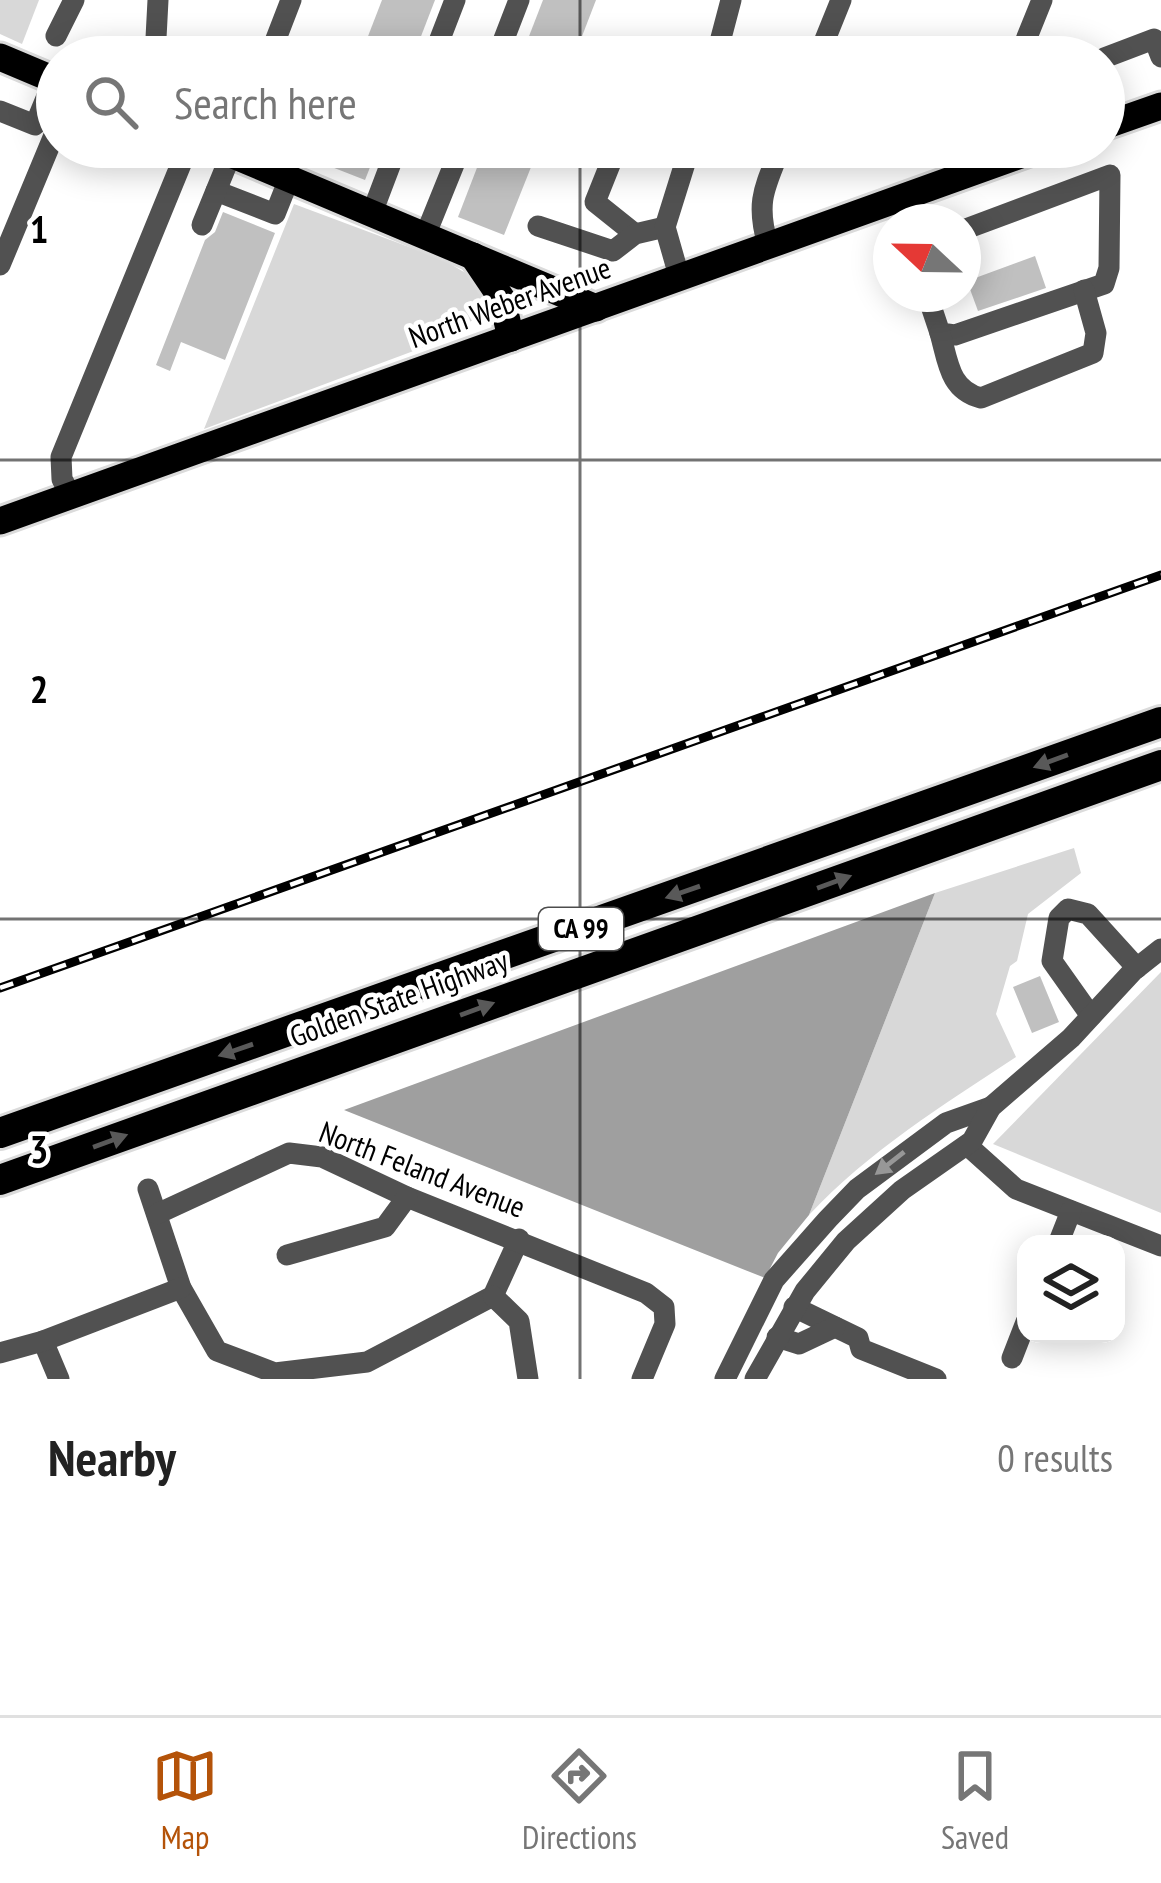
<!DOCTYPE html>
<style>
:root{--surface:#fff;--page:#f2f2f2;--text:#222;--muted:#767676;--line:#e0e0e0;--accent:#b45309}
body{margin:0;font-family:"PT Sans Narrow",sans-serif;background:var(--page);color:var(--text)}
.controls{position:absolute;right:36px;bottom:36px;display:grid;overflow:hidden;border-radius:24px;box-shadow:0 6px 30px #0003}
.controls button{width:108px;height:108px;display:grid;place-items:center;padding:0;border:0;border-bottom:3px solid var(--line);background:var(--surface);color:var(--text);font:60px sans-serif}
.compass{position:absolute;left:873px;top:204px;width:108px;height:108px;border-radius:50%;background:var(--surface);box-shadow:0 6px 30px #0003;rotate:292deg}
.list{margin:0;padding:0;list-style:none}
h2{display:flex;justify-content:space-between;align-items:center;height:156px;margin:0;padding:0 48px;font-size:51px}
h2 small{font-size:39px;font-weight:400;color:var(--muted)}
.icon{flex:none;width:66px;height:66px;fill:none;stroke:currentColor;stroke-width:2;stroke-linecap:round;stroke-linejoin:round}
.map{position:relative;flex:none;width:1161px;height:1379px;overflow:hidden}
.search{position:absolute;background:var(--surface);box-shadow:0 6px 30px #0003;left:36px;right:36px;top:36px;height:132px;display:flex;align-items:center;gap:30px;box-sizing:border-box;padding:0 42px;border-radius:66px;color:var(--muted);font-size:45px}
.sheet{height:336px;background:var(--surface)}
nav{display:flex;justify-content:space-around;align-items:center;box-sizing:border-box;height:168px;border-top:3px solid var(--line);background:var(--surface);font-size:33px;color:var(--muted)}
nav a{display:grid;justify-items:center;gap:6px}
nav .on{color:var(--accent)}
.map>svg:first-child{display:block}
.green{fill:#d8d8d8}
.water{fill:#9f9f9f}
.building{fill:#c0c0c0}
.lines{fill:none;stroke-linecap:round;stroke-linejoin:round}
.major-casing{stroke:#dbdbdb;stroke-width:33}
.highway-casing{stroke:#dbdbdb;stroke-width:36}
.minor{stroke:#515151;stroke-width:21}
.major{stroke:#000;stroke-width:27}
.highway{stroke:#000;stroke-width:30}
.rail-casing{stroke:#000;stroke-width:9}
.rail{stroke:#fff;stroke-width:4.5;stroke-dasharray:14;stroke-linecap:butt}
.oneway{fill:#595959}
.oneway2{fill:#979797}
.grid{fill:none;stroke:#000;stroke-width:3;stroke-opacity:0.55}
.labels{text-anchor:middle;stroke-width:9;stroke-linejoin:round;paint-order:stroke}
.shield{fill:#fff;stroke:#4c4c4c;stroke-width:3}
.shield-label{font-size:27px;font-weight:bold;fill:#000}
.street-label{font-size:30px;fill:#000;stroke:#fff}
.grid-label{font-size:39px;text-anchor:middle;font-weight:bold;fill:#000;stroke:#fff;stroke-width:9;stroke-linejoin:round;paint-order:stroke}
</style>
<div class="map">
<svg width="1161" height="1379" viewBox="0 0 1161 1379">
<rect width="100%" height="100%" fill="#fff"/>
<!-- green -->
<g class="green">
<path d="M0 0H39L22 44 0 34Z"/>
<path d="M294 204 444 260 482 283 492 307 443 340 204 429Z"/>
<path d="M1074 848 1081 873 1028 914 1017 961 1010 966 996 1014 1016 1057C943 1105 869 1151 809 1215L935 893Z"/>
<path d="M1161 972V1213L993 1144Z"/>
</g>
<!-- water -->
<path class="water" d="M935 893 809 1215 778 1253 765 1278 344 1110Z"/>
<!-- building -->
<g class="building">
<path d="M382 0H435L413 57H360Z"/>
<path d="M543 0H596L574 57H521Z"/>
<path d="M325 147H378L365 180 319 162Z"/>
<path d="M485 147H539L504 235 458 217Z"/>
<path d="M223 212 275 233 225 360 181 342 170 371 156 365 205 240 215 232Z"/>
<path d="M1035 256 1046 288 978 311 967 281Z"/>
<path d="M1040 976 1059 1022 1032 1033 1013 987Z"/>
</g>
<g class="lines">
<defs>
<g id="major">
<path d="M0 57 57 81"/>
<path d="M1104 126 1161 106"/>
<path d="M214 147 596 308"/>
<path d="M473 256 502 299 511 338"/>
<path d="M0 521 1043 147"/>
</g>
<g id="highway">
<path d="M0 1133 1161 722"/>
<path d="M0 1180 1161 765"/>
</g>
</defs>
<!-- major casing -->
<use href="#major" class="major-casing"/>
<!-- highway casing -->
<use href="#highway" class="highway-casing"/>
<!-- minor -->
<g class="minor">
<path d="M56 36 74 0"/>
<path d="M155 57 158 0"/>
<path d="M269 57 291 0"/>
<path d="M433 57 455 0"/>
<path d="M497 57 519 0"/>
<path d="M716 57 731 0"/>
<path d="M818 57 841 0"/>
<path d="M1019 57 1042 0"/>
<path d="M1104 58 1154 39 1161 57"/>
<path d="M0 111 35 125 54 79"/>
<path d="M617 147 595 202 635 234"/>
<path d="M216 191 275 214 289 179"/>
<path d="M372 213 397 147"/>
<path d="M202 225 234 147"/>
<path d="M538 226 613 251 635 234 665 227"/>
<path d="M425 236 461 147"/>
<path d="M768 245C755 201 765 187 781 147"/>
<path d="M0 265 57 128"/>
<path d="M679 276 665 227 690 147"/>
<path d="M927 294 940 333 955 335 1104 284 1109 268 1110 175 963 230"/>
<path d="M940 333C948 361 949 390 981 398L1093 353 1096 333 1084 290"/>
<path d="M71 496 62 479 61 457 188 147"/>
<path d="M1091 1016 1052 961 1059 918 1068 909 1088 914 1137 968"/>
<path d="M967 1145 1016 1189 1161 1246"/>
<path d="M148 1189 181 1288 217 1351 275 1373 367 1362 493 1296 519 1239"/>
<path d="M157 1214 289 1153 322 1157 407 1197 646 1293 664 1307 665 1324 642 1379"/>
<path d="M1058 1244 1071 1211"/>
<path d="M287 1255 385 1227 407 1197"/>
<path d="M493 1296 519 1321 528 1379"/>
<path d="M794 1307 858 1338 861 1349 936 1379"/>
<path d="M777 1337 799 1344 835 1327"/>
<path d="M43 1341 59 1379"/>
<path d="M0 1353 43 1341 181 1288"/>
<path d="M1012 1358 1026 1322"/>
<path d="M725 1379 774 1280 828 1219 857 1189 946 1123 991 1107"/>
<path d="M755 1379 805 1291 846 1241 902 1190 972 1141 991 1107 1071 1038 1133 971 1161 949"/>
</g>
<!-- major -->
<use href="#major" class="major"/>
<!-- highway -->
<use href="#highway" class="highway"/>
<defs>
<path id="rail" d="M0 988 1161 575"/>
</defs>
<!-- rail casing -->
<use href="#rail" class="rail-casing"/>
<!-- rail -->
<use href="#rail" class="rail"/>
</g>
<!-- one-way arrows -->
<defs><path id="oneway-solid" d="M-6-.8H1V-3.2L6.5 0L1 3.2V.8H-6Z" transform="scale(3)"/></defs>
<g class="oneway">
<use href="#oneway-solid" transform="translate(1051 761) rotate(160)"/>
<use href="#oneway-solid" transform="translate(834 882) rotate(-20)"/>
<use href="#oneway-solid" transform="translate(683 892) rotate(161)"/>
<use href="#oneway-solid" transform="translate(477 1009) rotate(-20)"/>
<use href="#oneway-solid" transform="translate(236 1050) rotate(161)"/>
<use href="#oneway-solid" transform="translate(110 1141) rotate(-20)"/>
</g>
<use class="oneway2" href="#oneway-solid" transform="translate(890 1163) rotate(142)"/>
<!-- grid -->
<path class="grid" d="M580 0V57M580 147V1379M0 460H1161M0 919H1161"/>
<g class="labels">
<!-- shield labels -->
<rect class="shield" x="539" y="908" width="84" height="42" rx="9"/>
<g class="shield-label">
<text x="581" y="938">CA 99</text>
</g>
<!-- street labels -->
<g class="street-label">
<text transform="translate(510 303) rotate(-20)" y="10">North Weber Avenue</text>
<text transform="translate(399 999) rotate(-20)" y="10">Golden State Highway</text>
<text transform="translate(422 1170) rotate(21)" y="10">North Feland Avenue</text>
</g>
</g>
<g class="grid-label">
<text x="39" y="243">1</text>
<text x="39" y="703">2</text>
<text x="39" y="1163">3</text>
</g>
</svg>
<div class="controls">
<button><svg class="icon" aria-label="layers" viewBox="0 0 24 24"><path d="M12 4l9 5-9 5-9-5zM3 14l9 5 9-5"/></svg></button>
</div>
<svg class="compass" viewBox="-18 -18 36 36"><path d="M0-13l5 13h-10z" fill="#e53935"/><path d="M0 13l5-13h-10z" fill="#767676"/></svg>
<div class="search"><svg class="icon" aria-label="search" viewBox="0 0 24 24"><circle cx="10" cy="10" r="6"/><path d="M15 15l6 6"/></svg>Search here</div>
</div>
<section class="sheet">
<h2>Nearby<small>0 results</small></h2>
<ul class="list">
</ul>
</section>
<nav>
<a class="on"><svg class="icon" aria-label="map" viewBox="0 0 24 24"><path d="M3 6l6-2 6 2 6-2v14l-6 2-6-2-6 2zM9 4v14M15 6v14"/></svg>Map</a>
<a><svg class="icon" aria-label="directions" viewBox="0 0 24 24"><path d="M12 3l9 9-9 9-9-9zM9 14v-3h6M13 9l2 2-2 2"/></svg>Directions</a>
<a><svg class="icon" aria-label="saved" viewBox="0 0 24 24"><path d="M7 4h10v16l-5-4-5 4z"/></svg>Saved</a>
</nav>
